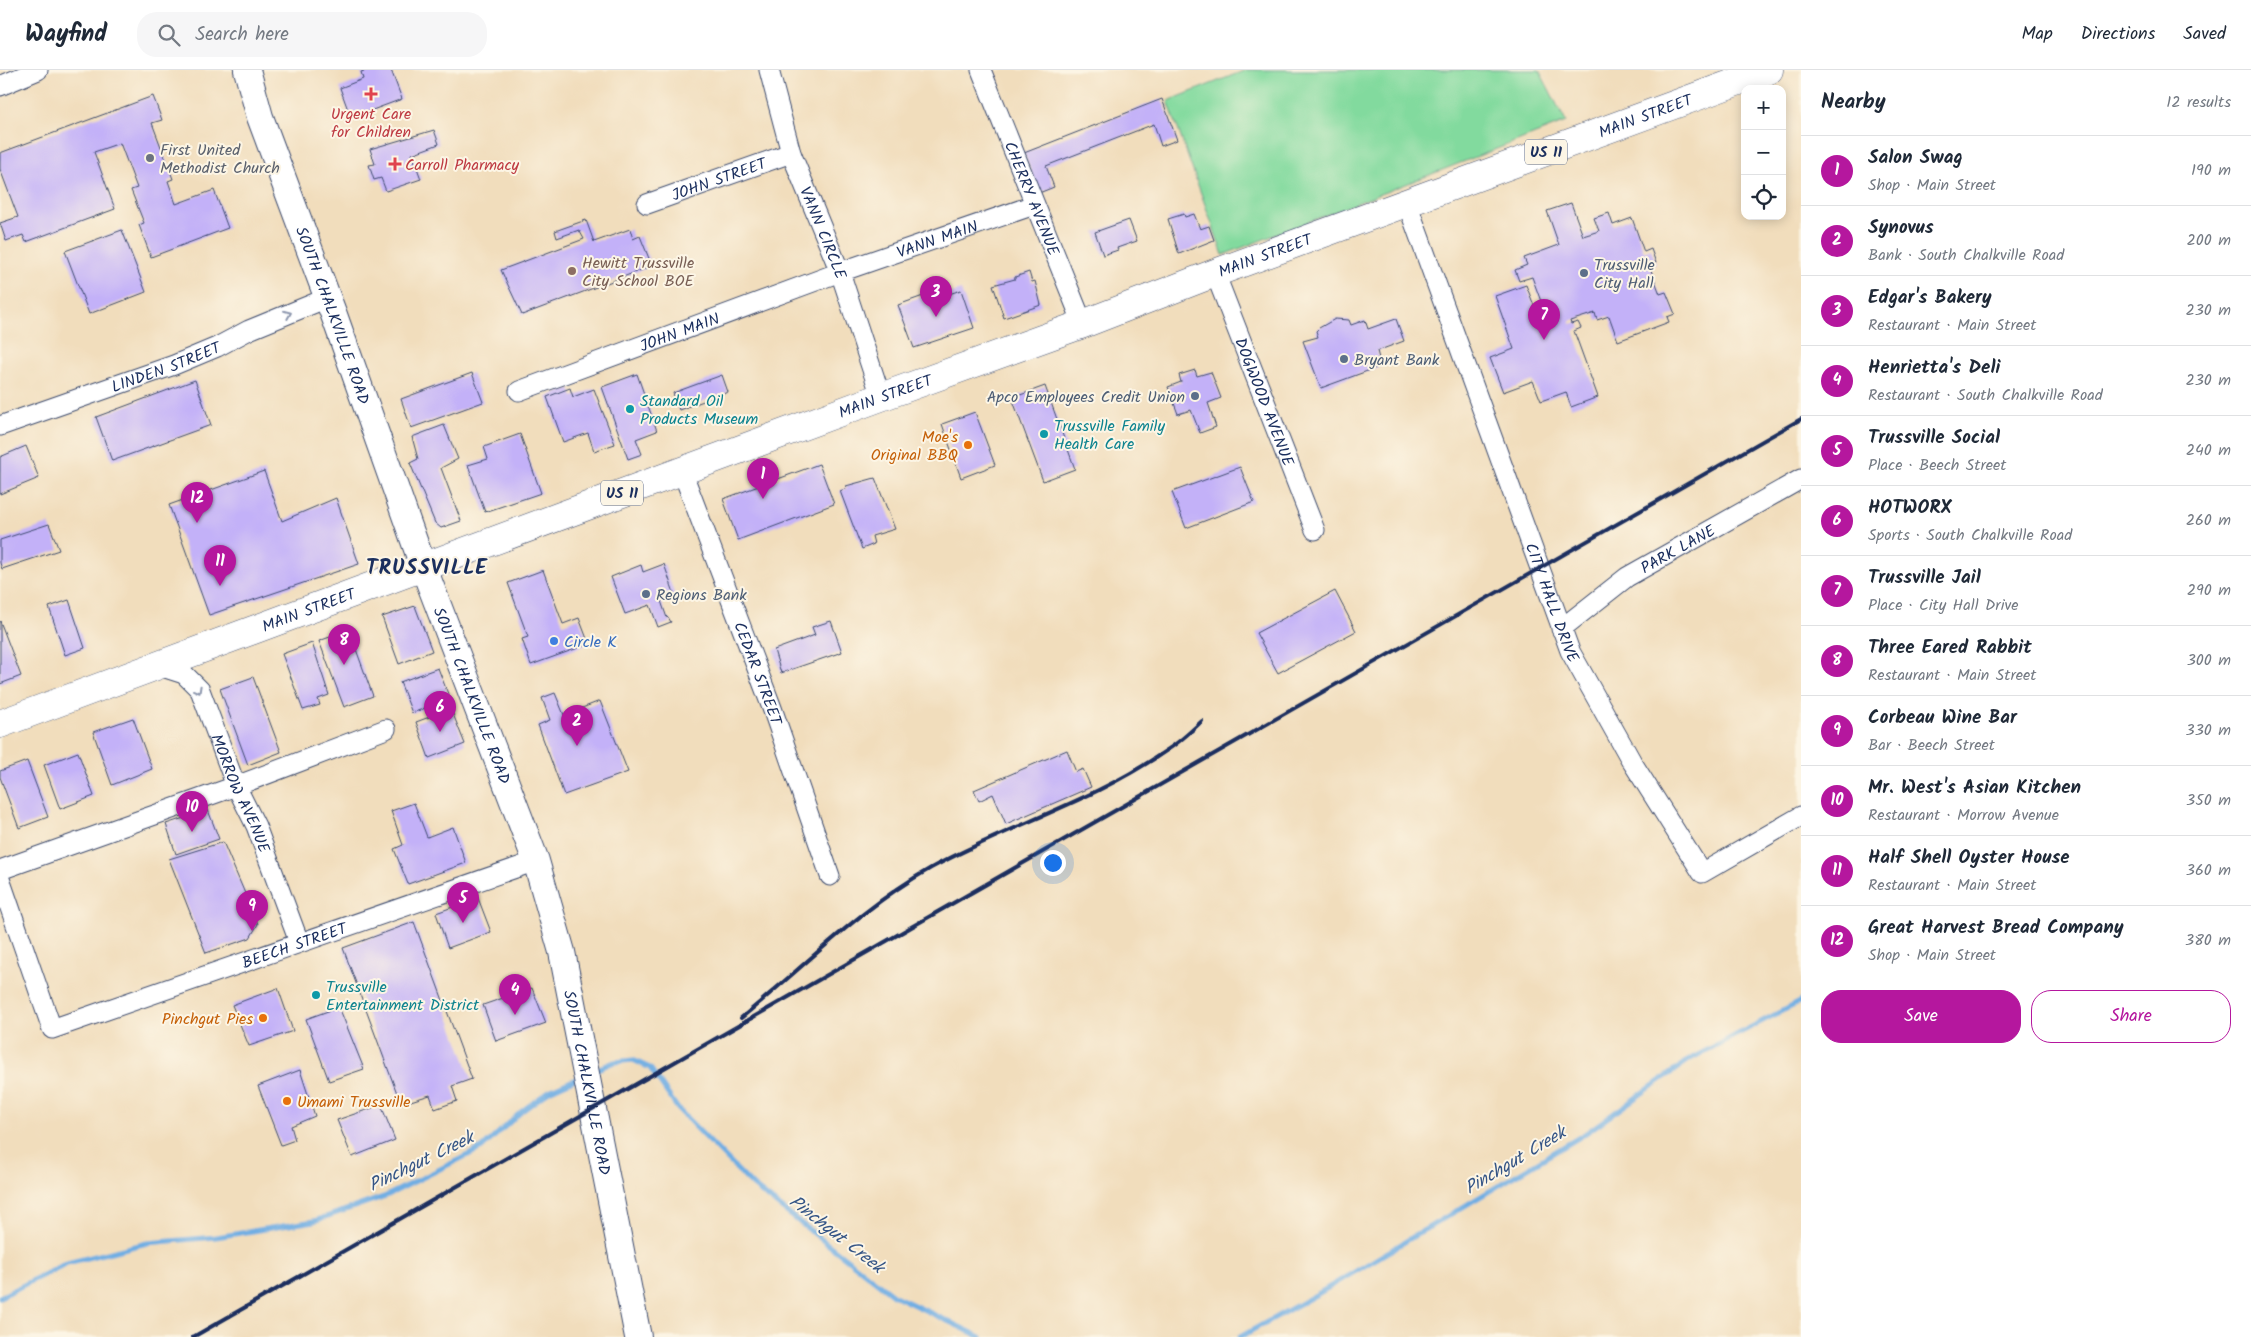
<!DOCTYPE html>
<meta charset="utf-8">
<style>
:root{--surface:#fff;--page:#f6f6f7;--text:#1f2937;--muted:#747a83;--line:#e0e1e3;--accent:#b5179e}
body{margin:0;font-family:Kalam,sans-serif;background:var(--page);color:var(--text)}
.controls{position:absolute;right:15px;top:15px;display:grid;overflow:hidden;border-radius:10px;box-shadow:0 2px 12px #0003}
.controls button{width:45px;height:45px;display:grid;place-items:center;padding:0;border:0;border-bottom:1px solid var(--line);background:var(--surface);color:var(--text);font:25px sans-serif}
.you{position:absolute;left:1052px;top:792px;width:18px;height:18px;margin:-12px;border:4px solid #fff;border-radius:50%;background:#1a73e8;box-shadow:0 0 0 8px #1a73e833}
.badge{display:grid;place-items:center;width:32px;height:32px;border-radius:50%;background:var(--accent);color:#fff;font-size:16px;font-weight:700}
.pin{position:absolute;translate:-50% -41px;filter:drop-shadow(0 1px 2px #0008)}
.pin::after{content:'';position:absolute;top:26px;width:18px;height:15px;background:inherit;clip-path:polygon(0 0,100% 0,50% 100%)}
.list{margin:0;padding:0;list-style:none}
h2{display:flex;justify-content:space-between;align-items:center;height:65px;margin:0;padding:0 20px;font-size:21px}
h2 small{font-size:16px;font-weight:400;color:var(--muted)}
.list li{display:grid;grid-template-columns:32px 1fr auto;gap:15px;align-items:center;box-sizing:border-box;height:70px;padding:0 20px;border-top:1px solid var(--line)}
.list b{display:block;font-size:19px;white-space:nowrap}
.list p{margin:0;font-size:16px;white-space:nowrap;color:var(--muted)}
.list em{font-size:16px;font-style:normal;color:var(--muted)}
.actions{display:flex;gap:10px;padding:15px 20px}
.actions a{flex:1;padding:11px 0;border:1px solid var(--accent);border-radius:20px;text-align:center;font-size:18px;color:var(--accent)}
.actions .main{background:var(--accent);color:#fff}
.icon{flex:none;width:28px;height:28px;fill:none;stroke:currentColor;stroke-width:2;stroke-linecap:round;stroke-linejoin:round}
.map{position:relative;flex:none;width:1801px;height:1267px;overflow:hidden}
header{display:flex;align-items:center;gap:30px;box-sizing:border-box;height:70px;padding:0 25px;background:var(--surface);border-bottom:1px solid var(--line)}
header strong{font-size:24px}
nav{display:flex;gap:28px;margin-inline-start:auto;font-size:18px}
.search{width:350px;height:45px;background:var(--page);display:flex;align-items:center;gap:12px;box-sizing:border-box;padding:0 18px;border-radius:20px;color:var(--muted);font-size:19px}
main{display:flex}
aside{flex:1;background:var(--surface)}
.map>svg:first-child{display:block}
.green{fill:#82da9e;stroke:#4e847e}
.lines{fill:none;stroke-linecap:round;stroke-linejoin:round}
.stream{stroke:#71aee3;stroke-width:5}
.building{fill:#c3b1f8}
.street-casing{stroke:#3b496c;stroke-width:21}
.secondary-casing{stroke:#3b496c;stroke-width:28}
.primary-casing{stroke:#3b496c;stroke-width:29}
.street{stroke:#fff;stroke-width:19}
.secondary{stroke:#fff;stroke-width:26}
.primary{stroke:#fff;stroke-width:28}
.rail{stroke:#1b2f5e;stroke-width:4}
.oneway{stroke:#8d97ae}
.health-dot{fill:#e0444e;stroke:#fcf5e5;stroke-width:2}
.worship-dot{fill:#6b7280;stroke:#fcf5e5;stroke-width:2}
.education-dot{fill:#8d6e63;stroke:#fcf5e5;stroke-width:2}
.service-dot{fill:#5c6f8a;stroke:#fcf5e5;stroke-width:2}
.culture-dot{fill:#0f9aa8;stroke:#fcf5e5;stroke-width:2}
.food-dot{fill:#e8710a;stroke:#fcf5e5;stroke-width:2}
.shop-dot{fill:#3f7fe0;stroke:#fcf5e5;stroke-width:2}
.labels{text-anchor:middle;stroke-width:4;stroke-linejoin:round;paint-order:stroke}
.shield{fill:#fcf5e5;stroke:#5e6a86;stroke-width:1}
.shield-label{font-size:15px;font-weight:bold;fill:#1b2f5e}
.health-label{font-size:16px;fill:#be3a42;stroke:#fcf5e5}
.street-label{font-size:16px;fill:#1b2f5e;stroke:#fcf5e5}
.worship-label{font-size:16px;fill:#5b616d;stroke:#fcf5e5;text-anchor:start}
.education-label{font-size:16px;fill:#785e54;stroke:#fcf5e5;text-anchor:start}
.service-label{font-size:16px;fill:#4e5e75;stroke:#fcf5e5;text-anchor:start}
.culture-label{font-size:16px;fill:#0d838f;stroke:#fcf5e5;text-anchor:start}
.food-label{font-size:16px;fill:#c56008;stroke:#fcf5e5;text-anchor:end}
.shop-label{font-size:16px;fill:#366cbe;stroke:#fcf5e5;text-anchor:start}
.water-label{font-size:18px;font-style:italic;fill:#355586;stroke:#fcf5e5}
.district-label{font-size:21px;font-weight:bold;letter-spacing:1px;fill:#1b2f5e;stroke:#fcf5e5}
</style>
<header>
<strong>Wayfind</strong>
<div class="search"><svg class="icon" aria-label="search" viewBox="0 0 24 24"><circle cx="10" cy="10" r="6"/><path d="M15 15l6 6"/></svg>Search here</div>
<nav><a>Map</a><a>Directions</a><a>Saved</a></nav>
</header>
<main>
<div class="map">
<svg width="1801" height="1267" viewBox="0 0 1801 1267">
<rect width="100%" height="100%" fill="#fcf5e5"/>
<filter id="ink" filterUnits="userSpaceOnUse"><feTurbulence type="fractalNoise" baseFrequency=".02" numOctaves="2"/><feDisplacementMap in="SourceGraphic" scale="10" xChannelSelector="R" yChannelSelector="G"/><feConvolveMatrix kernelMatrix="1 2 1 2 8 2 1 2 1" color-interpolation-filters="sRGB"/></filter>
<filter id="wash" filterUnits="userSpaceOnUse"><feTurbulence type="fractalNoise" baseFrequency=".0096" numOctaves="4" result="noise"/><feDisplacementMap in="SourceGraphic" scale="20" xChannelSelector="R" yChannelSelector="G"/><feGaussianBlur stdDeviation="1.12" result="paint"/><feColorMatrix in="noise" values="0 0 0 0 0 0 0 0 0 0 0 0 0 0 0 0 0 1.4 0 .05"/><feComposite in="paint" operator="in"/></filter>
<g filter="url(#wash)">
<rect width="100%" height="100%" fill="#f1ddbc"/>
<!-- green -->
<path class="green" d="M1246 0H1539L1566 52 1223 185 1168 31Z"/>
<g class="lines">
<!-- stream -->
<g class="stream">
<path d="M593 1001 614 992 633 990 650 998 678 1039 753 1116 893 1225 981 1267"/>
<path d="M0 1227 67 1193 147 1173 216 1167 314 1151 386 1126 482 1078 522 1041 549 1021 578 1008"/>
<path d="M1240 1267 1321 1222 1583 1065 1692 988 1801 931"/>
</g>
</g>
<g id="blocks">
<!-- building -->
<g class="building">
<path d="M367 0H391L402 29 351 48 340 18 363 9 361 2Z"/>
<path d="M153 26 162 50 152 53 173 109 168 111 176 134 214 120 228 158 151 187 139 155 144 153 131 120 137 118 120 73 94 82 115 139 26 172 23 165 6 171 0 153 18 147 0 99V83Z"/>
<path d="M1162 29 1177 70 1161 76 1154 54 1046 96 1054 117 1039 123 1024 83Z"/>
<path d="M434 60 439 74 412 84 421 109 386 121 381 108 374 110 369 95 375 94 370 79Z"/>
<path d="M1571 133 1583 166 1599 161 1594 148 1609 143 1613 155 1632 148 1644 182 1651 179 1656 193 1649 195 1660 224 1666 222 1675 244 1667 247 1669 252 1618 271 1609 246 1597 250 1595 243 1570 251 1571 254 1578 252 1581 258 1574 261 1598 327 1571 337 1566 322 1541 331 1533 311 1503 322 1490 288 1514 279 1495 226 1526 215 1542 256 1549 253 1532 207 1519 211 1515 200 1527 195 1524 188 1559 175 1547 141Z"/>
<path d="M1184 144 1185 147 1194 144 1200 159 1209 156 1214 170 1179 184 1168 149Z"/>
<path d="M586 150 594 172 630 159 633 169 640 166 652 196 522 245 501 200 584 169 579 160 557 168 555 161Z"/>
<path d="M1129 150 1137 171 1117 178 1118 180 1103 185 1095 162Z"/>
<path d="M122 160 146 222 89 244 65 181Z"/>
<path d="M1029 202 1032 212 1035 211 1041 235 1004 248 993 215 1015 209V207Z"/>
<path d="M961 220 974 258 914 278 898 235 926 225 928 231Z"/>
<path d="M1335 249 1349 250 1351 255 1365 250 1368 259 1396 249 1404 271 1377 281 1381 296 1321 318 1303 271 1318 267 1316 261 1319 258Z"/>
<path d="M1195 300 1197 306 1211 302 1221 328 1208 333 1216 357 1200 363 1191 340 1178 344 1168 317 1181 312 1179 305Z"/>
<path d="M472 303 483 332 411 358 401 329Z"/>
<path d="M637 304 657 361 636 369 642 384 628 389 602 317Z"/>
<path d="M722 305 728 322 679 340 673 323Z"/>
<path d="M195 310 211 355 112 391 96 347Z"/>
<path d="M1045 316 1075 399 1043 411 1012 328Z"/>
<path d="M570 318 573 327 594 319 615 374 594 381 588 363 563 372 547 327Z"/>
<path d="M975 342 995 395 961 408 942 354Z"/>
<path d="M444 355 458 389 441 398 461 451 441 458 435 453 410 393 418 389 412 367Z"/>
<path d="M520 364 541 423 485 442 468 395 488 389 484 377Z"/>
<path d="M26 376 39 408 0 424V387Z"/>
<path d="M819 394 834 434 738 470 723 429Z"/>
<path d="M1240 397 1254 432 1186 458 1172 422Z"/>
<path d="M264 401 282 451 336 428 359 494 209 545 169 435Z"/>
<path d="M875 408 895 459 872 466 874 474 862 479 840 421 847 418 846 416Z"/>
<path d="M49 454 59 480 2 499 0 493V470Z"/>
<path d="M664 494 675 526 661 531 667 548 668 547 671 552 658 557 650 535 625 544 611 507 641 495 643 502Z"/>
<path d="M543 500 563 554 579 548 589 574 531 595 522 569 528 567 508 513Z"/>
<path d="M1335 521 1356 561 1278 603 1256 563Z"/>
<path d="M69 530 85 578 65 585 49 537Z"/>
<path d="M415 536 432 581 399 594 382 547Z"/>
<path d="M0 551 21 606 0 614Z"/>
<path d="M831 551 842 582 781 603 774 580 815 565 812 557Z"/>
<path d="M349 560 373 626 344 637 319 571Z"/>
<path d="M312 573 329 625 318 629 320 635 303 640 282 584Z"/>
<path d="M438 598 450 629 412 643 400 612Z"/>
<path d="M253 607 281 682 248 695 220 619Z"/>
<path d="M555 623 564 645 600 631 628 702 564 725 538 655 550 650 542 628Z"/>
<path d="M451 639 465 674 429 688 416 652Z"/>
<path d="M133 648 152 699 112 715 93 662Z"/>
<path d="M1067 680 1076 702 1083 699 1091 717 1006 754 993 724 979 731 974 720Z"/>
<path d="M78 682 94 726 60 739 44 695Z"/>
<path d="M27 691 48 747 19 758 0 707V701Z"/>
<path d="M414 733 427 767 453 757 466 793 408 814 394 779 403 775 391 741Z"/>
<path d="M208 740 219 769 176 784 166 754Z"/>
<path d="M223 772 258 854 250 868 206 883 169 789Z"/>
<path d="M478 828 491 862 448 878 436 843Z"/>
<path d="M414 852 472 1009 452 1016 457 1031 435 1039 430 1025 401 1034 343 878Z"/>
<path d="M517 917 519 922 532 918 546 953 496 971 483 935 509 926 506 920Z"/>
<path d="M278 918 293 961 249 976 232 935Z"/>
<path d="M339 937 364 999 329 1011 306 949Z"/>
<path d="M300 1000 315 1046 291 1056 295 1070 281 1075 258 1016Z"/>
<path d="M381 1035 395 1070 352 1087 337 1050Z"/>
</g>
</g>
</g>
<g filter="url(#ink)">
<use href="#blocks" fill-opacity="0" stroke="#3b496c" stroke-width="1"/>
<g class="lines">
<defs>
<g id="street">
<path id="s1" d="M769 0 791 83 840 202 881 327"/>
<path id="s2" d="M981 0 1083 254"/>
<path d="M0 16 38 0"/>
<path id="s3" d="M1407 133 1570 581 1632 692 1702 803 1801 746"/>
<path id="s4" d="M647 134 791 83"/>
<path id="s5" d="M1215 203 1315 460"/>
<path id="s6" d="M519 321 840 202 1034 135"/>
<path id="s7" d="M0 356 174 295 217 277 249 260 327 228"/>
<path id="s8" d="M682 401 772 638 830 806"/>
<path id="s9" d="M1561 559 1627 507 1801 409"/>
<path id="s10" d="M159 596 184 604 200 620 236 716 256 756 299 872"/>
<path d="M0 800 236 716 386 659"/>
<path id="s11" d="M0 809 52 959 536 791"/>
</g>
<g id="secondary">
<path id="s12" d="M247 0 260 47 334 245 423 496 536 791 562 882 638 1267"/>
</g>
<g id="primary">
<path id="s13" d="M0 654 881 327 1083 254 1215 203 1769 0"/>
</g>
</defs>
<!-- street casing -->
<use href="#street" class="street-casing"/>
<!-- secondary casing -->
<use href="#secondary" class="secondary-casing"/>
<!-- primary casing -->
<use href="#primary" class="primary-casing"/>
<!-- street -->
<use href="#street" class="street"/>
<!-- secondary -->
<use href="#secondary" class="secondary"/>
<!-- primary -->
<use href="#primary" class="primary"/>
<!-- rail -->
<g class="rail">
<path d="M741 948C804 897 860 838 931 798 1007 756 1095 731 1167 680 1180 672 1191 661 1202 651"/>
<path d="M193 1267 1801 349"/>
</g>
</g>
<!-- one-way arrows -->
<defs><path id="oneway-chevron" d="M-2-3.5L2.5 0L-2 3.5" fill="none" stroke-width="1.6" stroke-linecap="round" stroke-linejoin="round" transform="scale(1.25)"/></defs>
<g class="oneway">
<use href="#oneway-chevron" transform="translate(288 244) rotate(-22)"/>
<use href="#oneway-chevron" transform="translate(198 620) rotate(61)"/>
</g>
</g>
<!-- markers -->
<g class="health-dot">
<path d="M368.5 16.5h5v5h5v5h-5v5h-5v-5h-5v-5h5z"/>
<path d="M392.5 86.5h5v5h5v5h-5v5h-5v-5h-5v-5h5z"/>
</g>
<circle class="worship-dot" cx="150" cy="88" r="5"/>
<circle class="education-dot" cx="572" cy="201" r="5"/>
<g class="service-dot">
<circle cx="1584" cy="203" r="5"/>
<circle cx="1344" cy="289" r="5"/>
<circle cx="1195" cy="326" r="5"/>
<circle cx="646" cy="524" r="5"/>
</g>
<g class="culture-dot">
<circle cx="630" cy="339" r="5"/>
<circle cx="1044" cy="364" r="5"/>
<circle cx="316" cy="925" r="5"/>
</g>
<g class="food-dot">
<circle cx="968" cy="375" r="5"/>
<circle cx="263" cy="948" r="5"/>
<circle cx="287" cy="1031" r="5"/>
</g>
<circle class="shop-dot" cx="554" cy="571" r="5"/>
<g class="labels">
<!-- shield labels -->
<g class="shield">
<rect x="1525" y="69.5" width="42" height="25" rx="4"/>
<rect x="601" y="410.5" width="42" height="25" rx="4"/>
</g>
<g class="shield-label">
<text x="1546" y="87">US 11</text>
<text x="622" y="428">US 11</text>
</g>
<!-- health labels -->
<g class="health-label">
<text x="371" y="49">Urgent Care<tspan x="371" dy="18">for Children</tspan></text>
<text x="405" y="100" text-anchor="start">Carroll Pharmacy</text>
</g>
<!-- street labels -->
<g class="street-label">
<text dy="6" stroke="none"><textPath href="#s13" startOffset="1754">MAIN STREET</textPath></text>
<text dy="6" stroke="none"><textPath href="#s4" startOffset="76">JOHN STREET</textPath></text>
<text dy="6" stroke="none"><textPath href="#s2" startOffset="138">CHERRY AVENUE</textPath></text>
<text dy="6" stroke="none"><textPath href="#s1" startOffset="172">VANN CIRCLE</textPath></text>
<text dy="6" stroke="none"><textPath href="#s6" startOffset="445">VANN MAIN</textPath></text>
<text dy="6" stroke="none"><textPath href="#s13" startOffset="1349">MAIN STREET</textPath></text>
<text dy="6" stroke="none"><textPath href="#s12" startOffset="260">SOUTH CHALKVILLE ROAD</textPath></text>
<text dy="6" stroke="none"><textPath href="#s6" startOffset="171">JOHN MAIN</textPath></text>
<text dy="6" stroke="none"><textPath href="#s7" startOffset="176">LINDEN STREET</textPath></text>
<text dy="6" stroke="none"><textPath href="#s13" startOffset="944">MAIN STREET</textPath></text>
<text dy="6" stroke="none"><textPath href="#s5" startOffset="138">DOGWOOD AVENUE</textPath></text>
<text dy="6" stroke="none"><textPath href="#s9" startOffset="142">PARK LANE</textPath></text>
<text dy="6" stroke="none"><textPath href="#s3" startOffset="425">CITY HALL DRIVE</textPath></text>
<text dy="6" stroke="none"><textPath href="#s13" startOffset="329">MAIN STREET</textPath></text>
<text dy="6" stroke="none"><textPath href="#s8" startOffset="216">CEDAR STREET</textPath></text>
<text dy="6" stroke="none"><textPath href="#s12" startOffset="665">SOUTH CHALKVILLE ROAD</textPath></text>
<text dy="6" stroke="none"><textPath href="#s10" startOffset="160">MORROW AVENUE</textPath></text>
<text dy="6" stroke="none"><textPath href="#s11" startOffset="415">BEECH STREET</textPath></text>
<text dy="6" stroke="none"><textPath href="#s12" startOffset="1070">SOUTH CHALKVILLE ROAD</textPath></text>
</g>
<!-- worship labels -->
<g class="worship-label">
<text x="160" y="85">First United<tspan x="160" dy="18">Methodist Church</tspan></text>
</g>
<!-- education labels -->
<g class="education-label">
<text x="582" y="198">Hewitt Trussville<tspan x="582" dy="18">City School BOE</tspan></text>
</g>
<!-- service labels -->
<g class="service-label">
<text x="1594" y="200">Trussville<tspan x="1594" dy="18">City Hall</tspan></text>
<text x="1354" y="295">Bryant Bank</text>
<text x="1185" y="332" text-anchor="end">Apco Employees Credit Union</text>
<text x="656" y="530">Regions Bank</text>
</g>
<!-- culture labels -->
<g class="culture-label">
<text x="640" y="336">Standard Oil<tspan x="640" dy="18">Products Museum</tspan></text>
<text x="1054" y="361">Trussville Family<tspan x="1054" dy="18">Health Care</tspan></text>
<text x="326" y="922">Trussville<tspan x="326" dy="18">Entertainment District</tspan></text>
</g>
<!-- food labels -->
<g class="food-label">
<text x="958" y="372">Moe's<tspan x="958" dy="18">Original BBQ</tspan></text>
<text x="253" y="954">Pinchgut Pies</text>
<text x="297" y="1037" text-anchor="start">Umami Trussville</text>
</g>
<!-- shop labels -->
<g class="shop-label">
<text x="564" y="577">Circle K</text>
</g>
<!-- water labels -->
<g class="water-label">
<text transform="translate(1515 1090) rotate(-31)" y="6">Pinchgut Creek</text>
<text transform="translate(421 1091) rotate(-26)" y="6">Pinchgut Creek</text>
<text transform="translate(837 1164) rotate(38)" y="6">Pinchgut Creek</text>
</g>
<!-- district labels -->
<g class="district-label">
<text x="427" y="504">TRUSSVILLE</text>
</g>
</g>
</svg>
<div class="controls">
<button>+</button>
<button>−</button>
<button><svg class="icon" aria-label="locate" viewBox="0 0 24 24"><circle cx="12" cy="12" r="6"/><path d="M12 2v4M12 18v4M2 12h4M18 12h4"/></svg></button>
</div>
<div class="you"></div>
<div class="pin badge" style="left:763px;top:429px">1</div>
<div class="pin badge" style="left:577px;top:676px">2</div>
<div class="pin badge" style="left:936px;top:247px">3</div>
<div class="pin badge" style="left:515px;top:945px">4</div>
<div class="pin badge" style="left:463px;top:853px">5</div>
<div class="pin badge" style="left:440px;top:662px">6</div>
<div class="pin badge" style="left:1544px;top:270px">7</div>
<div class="pin badge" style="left:344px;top:595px">8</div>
<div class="pin badge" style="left:252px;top:861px">9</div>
<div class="pin badge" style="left:192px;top:762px">10</div>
<div class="pin badge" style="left:220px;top:516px">11</div>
<div class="pin badge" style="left:197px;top:453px">12</div>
</div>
<aside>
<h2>Nearby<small>12 results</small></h2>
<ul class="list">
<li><span class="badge">1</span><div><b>Salon Swag</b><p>Shop · Main Street</p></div><em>190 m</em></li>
<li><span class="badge">2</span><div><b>Synovus</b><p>Bank · South Chalkville Road</p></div><em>200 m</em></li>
<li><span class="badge">3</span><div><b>Edgar's Bakery</b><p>Restaurant · Main Street</p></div><em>230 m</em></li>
<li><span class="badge">4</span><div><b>Henrietta's Deli</b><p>Restaurant · South Chalkville Road</p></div><em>230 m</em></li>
<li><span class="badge">5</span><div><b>Trussville Social</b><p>Place · Beech Street</p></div><em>240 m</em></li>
<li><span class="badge">6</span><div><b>HOTWORX</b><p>Sports · South Chalkville Road</p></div><em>260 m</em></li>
<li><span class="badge">7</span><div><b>Trussville Jail</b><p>Place · City Hall Drive</p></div><em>290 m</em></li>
<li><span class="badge">8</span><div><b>Three Eared Rabbit</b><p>Restaurant · Main Street</p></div><em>300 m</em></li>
<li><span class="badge">9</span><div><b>Corbeau Wine Bar</b><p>Bar · Beech Street</p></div><em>330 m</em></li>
<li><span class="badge">10</span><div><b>Mr. West's Asian Kitchen</b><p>Restaurant · Morrow Avenue</p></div><em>350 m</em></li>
<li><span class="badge">11</span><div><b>Half Shell Oyster House</b><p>Restaurant · Main Street</p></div><em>360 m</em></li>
<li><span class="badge">12</span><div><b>Great Harvest Bread Company</b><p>Shop · Main Street</p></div><em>380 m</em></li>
</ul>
<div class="actions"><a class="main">Save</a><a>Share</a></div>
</aside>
</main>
